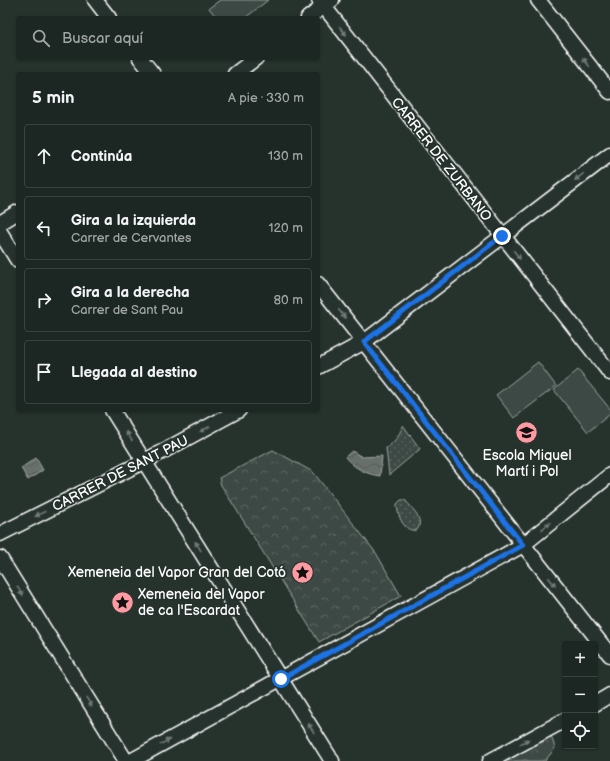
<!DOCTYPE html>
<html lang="es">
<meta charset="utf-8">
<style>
:root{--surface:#1c2622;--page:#29322f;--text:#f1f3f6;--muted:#a0a5a5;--line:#3a4340}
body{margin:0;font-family:"Balsamiq Sans",sans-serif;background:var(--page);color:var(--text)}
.controls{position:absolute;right:12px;bottom:12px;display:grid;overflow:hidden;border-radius:4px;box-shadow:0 1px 3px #0004}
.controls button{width:36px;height:36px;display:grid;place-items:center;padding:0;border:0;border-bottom:1px solid var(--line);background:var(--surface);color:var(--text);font:20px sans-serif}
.stop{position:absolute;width:12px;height:12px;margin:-9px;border:3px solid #1a73e8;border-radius:50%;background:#fff}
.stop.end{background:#1a73e8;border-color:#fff;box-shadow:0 1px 4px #0008}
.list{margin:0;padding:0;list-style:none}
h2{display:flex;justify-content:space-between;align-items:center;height:52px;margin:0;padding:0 16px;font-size:17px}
h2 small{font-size:13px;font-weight:400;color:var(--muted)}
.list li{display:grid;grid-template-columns:26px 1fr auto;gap:12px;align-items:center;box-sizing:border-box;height:64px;margin:0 8px 8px;padding:0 8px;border:1px solid var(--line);border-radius:4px}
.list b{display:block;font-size:15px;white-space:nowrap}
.list p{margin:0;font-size:13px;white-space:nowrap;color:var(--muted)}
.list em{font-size:13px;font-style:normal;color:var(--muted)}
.icon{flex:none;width:22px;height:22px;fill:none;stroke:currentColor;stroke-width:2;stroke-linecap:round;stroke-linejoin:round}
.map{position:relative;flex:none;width:610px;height:761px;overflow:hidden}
.search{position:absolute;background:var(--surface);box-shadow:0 1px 3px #0004;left:16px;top:16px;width:304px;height:44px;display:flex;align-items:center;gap:10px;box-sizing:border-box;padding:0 14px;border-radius:4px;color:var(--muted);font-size:15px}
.panel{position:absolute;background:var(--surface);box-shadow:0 1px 3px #0004;left:16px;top:72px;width:304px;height:340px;border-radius:4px}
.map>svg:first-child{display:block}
.grass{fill:url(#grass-dots);stroke:#9ea4a2}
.park{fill:url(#park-crowns);stroke:#9ea4a2}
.garden{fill:#3e4944;stroke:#9ea4a2}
.water{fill:url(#water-waves);stroke:#a4a9a7}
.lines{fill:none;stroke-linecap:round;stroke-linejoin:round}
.street-casing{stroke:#fff;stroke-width:17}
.street{stroke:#26332d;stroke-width:14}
.oneway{fill:#727a76}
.route{stroke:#1a73e8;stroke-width:5}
.labels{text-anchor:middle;stroke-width:3.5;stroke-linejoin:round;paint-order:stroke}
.street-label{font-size:14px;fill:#fff;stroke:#26332d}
.poi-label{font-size:14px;fill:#fff;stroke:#26332d}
</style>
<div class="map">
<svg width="610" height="761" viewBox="0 0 610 761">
<defs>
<pattern id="grass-dots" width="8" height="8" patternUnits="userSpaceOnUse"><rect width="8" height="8" fill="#3e4944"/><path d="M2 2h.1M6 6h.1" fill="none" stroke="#5b6460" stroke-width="1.8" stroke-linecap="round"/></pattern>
<pattern id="park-crowns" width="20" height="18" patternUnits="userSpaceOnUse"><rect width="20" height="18" fill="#3e4944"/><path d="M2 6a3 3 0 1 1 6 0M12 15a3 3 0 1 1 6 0" fill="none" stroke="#5b6460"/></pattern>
<pattern id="water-waves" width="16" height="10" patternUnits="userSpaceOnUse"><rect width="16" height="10" fill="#67706c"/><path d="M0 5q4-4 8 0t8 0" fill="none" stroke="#575a59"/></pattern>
</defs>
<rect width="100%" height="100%" fill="#26332d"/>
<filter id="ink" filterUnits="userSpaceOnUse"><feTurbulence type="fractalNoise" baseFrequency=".025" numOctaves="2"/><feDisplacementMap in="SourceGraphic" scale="8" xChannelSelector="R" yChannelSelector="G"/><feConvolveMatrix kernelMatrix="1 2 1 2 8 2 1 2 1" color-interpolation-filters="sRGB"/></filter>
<g filter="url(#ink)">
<!-- grass -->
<g class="grass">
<path d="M403 425 420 449 389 475 386 448C395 442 399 436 403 425Z"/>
<path d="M401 500H405C412 508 425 520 417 530 404 533 397 515 397 504Z"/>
</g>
<!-- park -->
<g class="park">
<path d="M273 450 313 472 376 553 401 596 319 642 221 485 219 478Z"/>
<path d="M549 729 555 748 545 761H492Z"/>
</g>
<!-- garden -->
<g class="garden">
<path d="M220 0H268L245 18H217L209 8Z"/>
<path d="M538 362 556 386 514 418 496 395Z"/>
<path d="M578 370 610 409V414L588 432 554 390Z"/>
</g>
<!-- water -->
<g class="water">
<path d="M352 451 362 457 382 456 380 476C366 474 354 468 345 457Z"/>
<path d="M36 458 43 470 28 480 21 468Z"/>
</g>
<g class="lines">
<defs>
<g id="street">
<path d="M95 0 109 18"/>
<path d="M319 0 610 373"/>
<path d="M538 0 610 92"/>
<path d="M308 18 332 0"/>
<path d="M140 58 153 74"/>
<path d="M235 74 256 58"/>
<path d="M0 223 18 212"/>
<path d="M0 232 18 261"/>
<path d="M318 284 610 655"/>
<path d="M318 367 364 342 610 154"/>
<path d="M112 410 332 761"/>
<path d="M0 534 145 461 239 410"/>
<path d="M0 558 126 761"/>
<path d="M595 704 610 695"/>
<path d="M131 761 523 545 610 475"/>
<path d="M490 761 565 720"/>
</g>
</defs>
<!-- street casing -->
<use href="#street" class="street-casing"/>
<!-- street -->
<use href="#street" class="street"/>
</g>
<!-- one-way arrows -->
<defs><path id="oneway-solid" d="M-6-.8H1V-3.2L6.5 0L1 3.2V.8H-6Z"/></defs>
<g class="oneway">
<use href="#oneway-solid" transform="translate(343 31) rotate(52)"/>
<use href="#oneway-solid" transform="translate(586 62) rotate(-128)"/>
<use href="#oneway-solid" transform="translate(579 177) rotate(143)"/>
<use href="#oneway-solid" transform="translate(517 255) rotate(52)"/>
<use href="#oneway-solid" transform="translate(342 314) rotate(52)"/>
<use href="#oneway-solid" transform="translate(205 429) rotate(151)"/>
<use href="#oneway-solid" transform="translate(129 436) rotate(-122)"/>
<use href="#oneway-solid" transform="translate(40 514) rotate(153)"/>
<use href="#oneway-solid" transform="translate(546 526) rotate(-39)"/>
<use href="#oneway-solid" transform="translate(198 546) rotate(-122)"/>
<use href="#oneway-solid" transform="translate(552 582) rotate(52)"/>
<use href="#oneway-solid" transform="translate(20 591) rotate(58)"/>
<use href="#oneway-solid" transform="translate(89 702) rotate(58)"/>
<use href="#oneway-solid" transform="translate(311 728) rotate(-122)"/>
<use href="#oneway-solid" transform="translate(165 742) rotate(-29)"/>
<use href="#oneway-solid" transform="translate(524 742) rotate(-29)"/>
</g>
</g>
<g class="lines" filter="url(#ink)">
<!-- route -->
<path class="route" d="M281 679 523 545 364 342 502 236"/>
</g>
<!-- icons -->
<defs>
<symbol id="school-disc" viewBox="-11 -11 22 22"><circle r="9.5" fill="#ff9aa2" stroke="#26332d"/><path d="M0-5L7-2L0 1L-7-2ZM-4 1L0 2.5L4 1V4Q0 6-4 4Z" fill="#111"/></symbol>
<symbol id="sight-disc" viewBox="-11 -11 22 22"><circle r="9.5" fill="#ff9aa2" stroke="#26332d"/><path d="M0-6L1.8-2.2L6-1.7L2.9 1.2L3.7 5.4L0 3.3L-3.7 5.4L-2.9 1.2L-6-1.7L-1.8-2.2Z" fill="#111"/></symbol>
</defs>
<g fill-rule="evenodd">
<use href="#school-disc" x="514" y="420" width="25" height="25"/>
<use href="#sight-disc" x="290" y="560" width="25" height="25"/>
<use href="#sight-disc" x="110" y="590" width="25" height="25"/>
</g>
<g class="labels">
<!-- street labels -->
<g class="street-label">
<text transform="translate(442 159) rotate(52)" y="5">CARRER DE ZURBANO</text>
<text transform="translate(120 473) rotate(-27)" y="5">CARRER DE SANT PAU</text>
</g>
<!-- poi labels -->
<g class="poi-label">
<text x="527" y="460">Escola Miquel<tspan x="527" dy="16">Martí i Pol</tspan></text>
<text x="286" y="577" text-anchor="end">Xemeneia del Vapor Gran del Cotó</text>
<text x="138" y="599" text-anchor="start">Xemeneia del Vapor<tspan x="138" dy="16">de ca l'Escardat</tspan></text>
</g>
</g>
</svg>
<div class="controls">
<button>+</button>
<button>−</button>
<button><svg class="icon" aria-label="locate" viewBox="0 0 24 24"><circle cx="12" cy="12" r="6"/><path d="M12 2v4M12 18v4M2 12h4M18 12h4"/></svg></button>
</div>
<div class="stop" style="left:281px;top:679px"></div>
<div class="stop end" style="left:502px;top:236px"></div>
<div class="search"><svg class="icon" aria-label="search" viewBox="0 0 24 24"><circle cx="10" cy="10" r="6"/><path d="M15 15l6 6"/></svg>Buscar aquí</div>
<section class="panel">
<h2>5 min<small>A pie · 330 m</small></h2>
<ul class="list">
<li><svg class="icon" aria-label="ahead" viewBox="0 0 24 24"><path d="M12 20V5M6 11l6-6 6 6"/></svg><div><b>Continúa</b></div><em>130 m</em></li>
<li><svg class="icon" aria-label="left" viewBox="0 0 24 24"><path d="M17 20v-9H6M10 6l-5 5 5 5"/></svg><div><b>Gira a la izquierda</b><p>Carrer de Cervantes</p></div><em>120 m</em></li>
<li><svg class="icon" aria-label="right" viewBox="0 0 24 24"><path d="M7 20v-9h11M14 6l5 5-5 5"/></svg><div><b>Gira a la derecha</b><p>Carrer de Sant Pau</p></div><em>80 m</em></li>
<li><svg class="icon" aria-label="arrive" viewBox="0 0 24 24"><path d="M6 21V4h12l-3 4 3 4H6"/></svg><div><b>Llegada al destino</b></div></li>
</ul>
</section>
</div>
